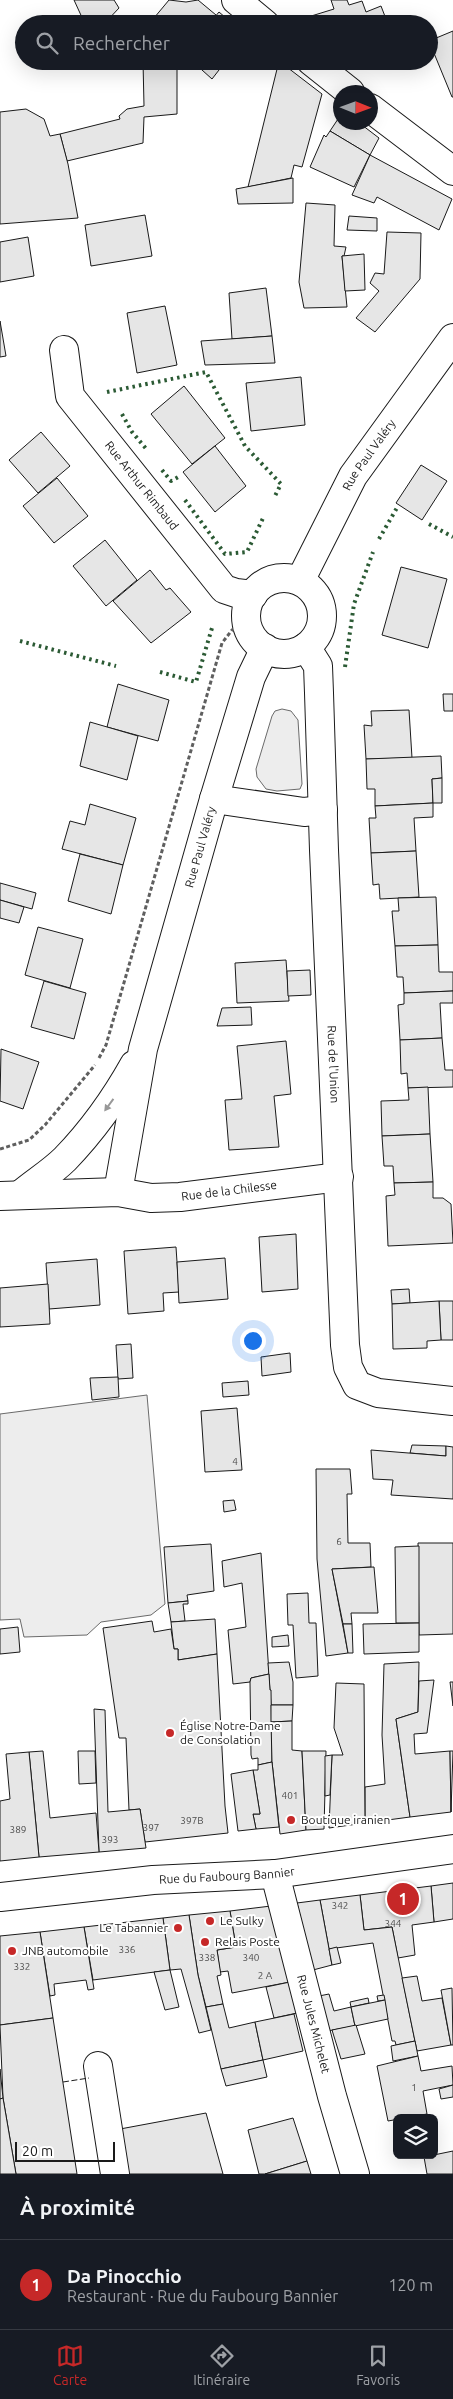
<!DOCTYPE html>
<html lang="fr">
<meta charset="utf-8">
<style>
:root{--surface:#171b24;--page:#242831;--text:#f1f3f6;--muted:#9ea1a6;--line:#363941;--accent:#c62828}
body{margin:0;font-family:Ubuntu,sans-serif;background:var(--page);color:var(--text)}
.controls{position:absolute;right:15px;bottom:15px;display:grid;overflow:hidden;border-radius:8px;box-shadow:0 5px 20px #0002}
.controls button{width:45px;height:45px;display:grid;place-items:center;padding:0;border:0;border-bottom:1px solid var(--line);background:var(--surface);color:var(--text);font:25px sans-serif}
.compass{position:absolute;left:333px;top:85px;width:45px;height:45px;border-radius:50%;background:var(--surface);box-shadow:0 5px 20px #0002;rotate:91deg}
.scale{position:absolute;left:15px;bottom:12px;width:100px;box-sizing:border-box;padding-left:5px;border:2px solid #1a1a1a;border-top:0;font-size:14px;line-height:18px;white-space:nowrap;color:#1a1a1a;-webkit-text-stroke:4px #fff;paint-order:stroke}
.you{position:absolute;left:252px;top:1340px;width:18px;height:18px;margin:-12px;border:4px solid #fff;border-radius:50%;background:#1a73e8;box-shadow:0 0 0 8px #1a73e833}
.badge{display:grid;place-items:center;width:32px;height:32px;border-radius:50%;background:var(--accent);color:#fff;font-size:16px;font-weight:700}
.pin{position:absolute;translate:-50% -50%;border:2px solid #fff;box-shadow:0 1px 5px #0006}
.list{margin:0;padding:0;list-style:none}
h2{display:flex;justify-content:space-between;align-items:center;height:65px;margin:0;padding:0 20px;font-size:21px}
h2 small{font-size:16px;font-weight:400;color:var(--muted)}
.list li{display:grid;grid-template-columns:32px 1fr auto;gap:15px;align-items:center;box-sizing:border-box;height:90px;padding:0 20px;border-top:1px solid var(--line)}
.list b{display:block;font-size:19px;white-space:nowrap}
.list p{margin:0;font-size:16px;white-space:nowrap;color:var(--muted)}
.list em{font-size:16px;font-style:normal;color:var(--muted)}
.icon{flex:none;width:28px;height:28px;fill:none;stroke:currentColor;stroke-width:2;stroke-linecap:round;stroke-linejoin:round}
.map{position:relative;flex:none;width:453px;height:2174px;overflow:hidden}
.search{position:absolute;background:var(--surface);box-shadow:0 5px 20px #0002;left:15px;right:15px;top:15px;height:55px;display:flex;align-items:center;gap:12px;box-sizing:border-box;padding:0 18px;border-radius:28px;color:var(--muted);font-size:19px}
.sheet{height:155px;background:var(--surface)}
nav{display:flex;justify-content:space-around;align-items:center;box-sizing:border-box;height:70px;border-top:1px solid var(--line);background:var(--surface);font-size:14px;color:var(--muted)}
nav a{display:grid;justify-items:center;gap:2px}
nav .on{color:var(--accent)}
.map>svg:first-child{display:block}
.green{fill:#ededed;stroke:#6a6a6a}
.building{fill:#e6e6e6;stroke:#1a1a1a}
.lines{fill:none;stroke-linecap:round;stroke-linejoin:round}
.minor-casing{stroke:#1a1a1a;stroke-width:30}
.major-casing{stroke:#1a1a1a;stroke-width:30}
.path{stroke:#5f5f5f;stroke-width:3;stroke-dasharray:4 2.5;stroke-linecap:butt}
.minor{stroke:#fff;stroke-width:28}
.major{stroke:#fff;stroke-width:28}
.hedge{stroke:#2b5a34;stroke-width:4;stroke-dasharray:2.5 4;stroke-linecap:butt}
.fence{stroke:#1a1a1a;stroke-width:1;stroke-dasharray:6 2.5;stroke-linecap:butt}
.oneway{fill:#989898}
.poi-dot{fill:#c62828;stroke:#fff;stroke-width:2}
.labels{text-anchor:middle;stroke-width:4;stroke-linejoin:round;paint-order:stroke}
.number-label{font-size:10px;fill:#4d4d4d}
.street-label{font-size:12px;fill:#1a1a1a;stroke:#fff}
.poi-label{font-size:12px;fill:#1a1a1a;stroke:#fff;text-anchor:start}
</style>
<div class="map">
<svg width="453" height="2174" viewBox="0 0 453 2174">
<rect width="100%" height="100%" fill="#fff"/>
<!-- green -->
<g class="green">
<path d="M282 709 291 711 298 720 302 784 300 789 277 791 266 789 257 777 256 769 272 716 275 711Z"/>
<path d="M147 1395 165 1604 151 1615 101 1622 87 1635 24 1637 20 1619 0 1620V1414Z"/>
</g>
<!-- building -->
<g class="building">
<path d="M74 0H114L119 8 104 24H85Z"/>
<path d="M169 0 186 2 198 0 216 15 209 24H155L154 18Z"/>
<path d="M331 0H347L349 5 362 1 366 12 381 6 386 19 391 17 394 24H311L308 17 334 9Z"/>
<path d="M219 12 233 24H209Z"/>
<path d="M453 31V97H452L429 41Z"/>
<path d="M143 61H192L177 67V114L144 117 143 143 67 161 60 134 120 119 119 116 127 109 144 106Z"/>
<path d="M192 61H226L212 79Z"/>
<path d="M279 61 322 94 302 167 294 165 291 178 248 187Z"/>
<path d="M26 109 44 119 50 136 60 134 68 164 78 218 0 224V112Z"/>
<path d="M340 116V122H358L379 138 370 155 330 131Z"/>
<path d="M330 131 370 155 354 187 310 167 324 135 326 137Z"/>
<path d="M370 155 452 199 439 230 377 197 374 203 352 195Z"/>
<path d="M293 178V203L238 204 236 189Z"/>
<path d="M306 203 335 205 334 246 346 247 344 256H342L347 307 304 308 299 282Z"/>
<path d="M145 215 152 256 91 266 85 225Z"/>
<path d="M349 216 377 218V231L347 230Z"/>
<path d="M387 232 421 233 420 279 375 332 356 318 379 291 370 283 375 273 384 274Z"/>
<path d="M28 237 34 276 0 282V242Z"/>
<path d="M364 254 365 290 345 291 342 256Z"/>
<path d="M266 288 272 336 232 339 229 293Z"/>
<path d="M165 306 177 365 137 373 127 313Z"/>
<path d="M0 321 6 356 0 357Z"/>
<path d="M272 336 275 363 205 365 201 341Z"/>
<path d="M301 377 305 425 251 431 246 383Z"/>
<path d="M184 386 225 438 192 464 151 414Z"/>
<path d="M41 432 70 466 38 493 9 460Z"/>
<path d="M215 446 246 486 215 512 183 472Z"/>
<path d="M421 465 447 481 422 520 396 503Z"/>
<path d="M57 478 88 516 54 543 23 506Z"/>
<path d="M105 540 137 580 106 606 73 566Z"/>
<path d="M401 567 447 579 428 648 382 635Z"/>
<path d="M150 570 166 590 170 588 191 612 151 643 113 601Z"/>
<path d="M118 684 169 700 158 741 107 727Z"/>
<path d="M443 694H453V711H444Z"/>
<path d="M409 710 412 758 366 759 364 725 372 726 371 711Z"/>
<path d="M90 722 138 736 127 780 80 766Z"/>
<path d="M441 756 442 778 432 779 433 803 375 806V789H367L366 759Z"/>
<path d="M442 778V803H433L432 779Z"/>
<path d="M433 803V817L414 818 416 851 371 853 369 818H376L375 806Z"/>
<path d="M90 804 136 818 123 865 62 849 70 821 85 825Z"/>
<path d="M416 851 419 897 380 899 379 884 373 885 371 853Z"/>
<path d="M80 854 123 865 111 914 68 901Z"/>
<path d="M0 883 36 893 32 909 0 900Z"/>
<path d="M436 897 438 945 395 946 392 911H399L398 898Z"/>
<path d="M0 900 24 907 19 923 0 918Z"/>
<path d="M38 927 83 939 70 988 25 975Z"/>
<path d="M438 945 439 972H453V991L404 993 403 977H397L395 946Z"/>
<path d="M286 960 289 1001 237 1003 235 963Z"/>
<path d="M310 970 311 995 288 996 287 971Z"/>
<path d="M44 981 86 993 74 1039 31 1027Z"/>
<path d="M453 991V1003H440L442 1038 400 1040 398 1005 404 1004V993Z"/>
<path d="M251 1007 252 1025 217 1026 222 1008Z"/>
<path d="M442 1038 445 1070H453V1087L408 1088 407 1073 401 1074 400 1040Z"/>
<path d="M286 1041 291 1094 274 1096 279 1147 229 1150 225 1100 242 1099 237 1046Z"/>
<path d="M1 1049 39 1062 23 1109 0 1101Z"/>
<path d="M428 1087 430 1134 382 1136 381 1101 409 1100 408 1088Z"/>
<path d="M430 1134 433 1182 394 1183 393 1166H384L382 1136Z"/>
<path d="M433 1182V1198H443L451 1204 453 1243 388 1246 386 1196 395 1195 394 1183Z"/>
<path d="M296 1234 298 1289 262 1292 259 1237Z"/>
<path d="M176 1247 179 1292 163 1293 164 1311 128 1314 124 1251Z"/>
<path d="M225 1258 228 1299 179 1303 177 1262Z"/>
<path d="M97 1259 100 1305 49 1309 46 1263Z"/>
<path d="M48 1284 50 1324 0 1327V1288Z"/>
<path d="M409 1289 410 1303 392 1304 391 1290Z"/>
<path d="M439 1301H453V1340H441Z"/>
<path d="M439 1301 441 1340 427 1341V1348L393 1349 392 1304Z"/>
<path d="M131 1344 133 1378 118 1379 116 1345Z"/>
<path d="M290 1353 291 1372 262 1376 261 1357Z"/>
<path d="M118 1377 119 1397 92 1400 90 1378Z"/>
<path d="M248 1381 249 1395 223 1397 222 1383Z"/>
<path d="M237 1408 242 1470 205 1472 201 1411Z"/>
<path d="M412 1445 446 1446V1456L410 1453Z"/>
<path d="M446 1446 453 1447V1499L391 1495 393 1480 373 1479 371 1450 446 1456Z"/>
<path d="M316 1469H350L352 1494H347L348 1543H370L371 1567 332 1569 348 1653 326 1656 317 1559Z"/>
<path d="M234 1500 236 1510 224 1512 223 1501Z"/>
<path d="M418 1543H453V1634L419 1635Z"/>
<path d="M211 1544 214 1591 187 1595 188 1601 168 1603 164 1547Z"/>
<path d="M419 1546V1623H396L395 1547Z"/>
<path d="M261 1553 269 1674 251 1678 250 1682 233 1684 228 1630 246 1627 242 1583 224 1587 222 1561Z"/>
<path d="M374 1567 378 1613H351L352 1624H343L332 1569Z"/>
<path d="M308 1593 309 1623H316L318 1676 296 1678 293 1625H288L287 1594Z"/>
<path d="M188 1601V1604H183L185 1621 171 1622 168 1603Z"/>
<path d="M215 1619 217 1654 178 1660V1649H174L171 1622Z"/>
<path d="M152 1621 154 1632 171 1629 174 1649H178V1660L217 1654 225 1806 228 1833 145 1842 140 1809 129 1810 126 1738H119L103 1628Z"/>
<path d="M419 1623V1652L364 1654 363 1624Z"/>
<path d="M343 1624H352L353 1653H348Z"/>
<path d="M18 1627 20 1652 0 1654V1629Z"/>
<path d="M288 1635 289 1646 272 1647V1637Z"/>
<path d="M289 1662 293 1682V1705H271L268 1663Z"/>
<path d="M419 1662 418 1712 396 1719 410 1817 365 1823V1787L385 1784 382 1735 384 1664Z"/>
<path d="M269 1674 270 1690H271L272 1762 258 1765V1758L252 1759 251 1755 250 1682 251 1678Z"/>
<path d="M434 1680 427 1733 414 1734 415 1754 450 1751 451 1812 410 1817 396 1719 418 1712 419 1681Z"/>
<path d="M450 1682H453V1706Z"/>
<path d="M336 1683 364 1684 365 1823 329 1828 332 1755H343L334 1728Z"/>
<path d="M271 1705H293L292 1721 271 1722Z"/>
<path d="M94 1709 105 1710 108 1812 140 1809 146 1848 99 1852Z"/>
<path d="M292 1721V1750L302 1751 306 1830 280 1834 272 1762 271 1722Z"/>
<path d="M43 1751 50 1818 96 1813 99 1852 39 1857 29 1752Z"/>
<path d="M78 1751H95L96 1783 79 1784Z"/>
<path d="M302 1751H326L324 1829 306 1830Z"/>
<path d="M450 1751H453L451 1812Z"/>
<path d="M29 1752 39 1857 0 1861V1801L10 1799 6 1754Z"/>
<path d="M332 1755 330 1795 325 1796V1756Z"/>
<path d="M272 1762 279 1827 256 1829 253 1814H260L253 1770H258V1765Z"/>
<path d="M253 1770 260 1814H253L256 1829 238 1831 231 1774Z"/>
<path d="M453 1883V1919L434 1922 431 1886Z"/>
<path d="M431 1886 434 1922 412 1925 415 1955 398 1958 392 1927 364 1930 360 1895Z"/>
<path d="M360 1895 364 1930 392 1927 415 2041 396 2045 395 2041H392L373 1943 329 1949 320 1900Z"/>
<path d="M320 1900 332 1965 313 1970 297 1903Z"/>
<path d="M271 1906 290 1982 232 1993 228 1971 220 1972 217 1950 236 1947 230 1911Z"/>
<path d="M230 1911 236 1947 217 1950 221 1975 217 1976 223 2004 206 2007 198 1975 189 1915Z"/>
<path d="M189 1915 198 1975 211 2030 199 2033 181 1969 170 1970 163 1918Z"/>
<path d="M163 1918 170 1970 93 1980 84 1927Z"/>
<path d="M84 1927 94 1989 88 1990 86 1980 54 1984 55 1995 50 1996 40 1932Z"/>
<path d="M40 1932 53 2018 0 2025V1936Z"/>
<path d="M337 1947 341 1963 332 1965 329 1949Z"/>
<path d="M170 1970 179 2007 165 2010 154 1972Z"/>
<path d="M417 1976 422 2001 442 1998 451 2045 417 2051 402 1978Z"/>
<path d="M290 1982 297 2013 274 2018 266 1987Z"/>
<path d="M452 1988 453 2045H451L441 1990Z"/>
<path d="M329 1994 334 2011 351 2007 355 2026 327 2031 319 1996Z"/>
<path d="M384 1995 385 2000 378 2001 377 1996Z"/>
<path d="M368 1998 369 2003 351 2007 350 2002Z"/>
<path d="M385 2000 388 2019 355 2026 351 2007Z"/>
<path d="M223 2004 229 2028 255 2022 263 2060 221 2069 206 2007Z"/>
<path d="M294 2014 303 2051 263 2060 255 2022Z"/>
<path d="M53 2018 77 2174H16L3 2098 0 2025Z"/>
<path d="M356 2025 365 2054 341 2059 332 2030Z"/>
<path d="M415 2041 418 2056 393 2061 391 2046Z"/>
<path d="M418 2056 421 2071 452 2066 453 2085 423 2091 427 2114 388 2121 377 2066Z"/>
<path d="M263 2060 267 2077 226 2086 221 2069Z"/>
<path d="M0 2069 3 2098 0 2099Z"/>
<path d="M453 2085V2097L441 2099 439 2089Z"/>
<path d="M3 2098 16 2174H0V2099Z"/>
<path d="M206 2113 223 2174H127L120 2129Z"/>
<path d="M293 2118 307 2161 265 2174H259L248 2130Z"/>
<path d="M453 2151V2174H427L424 2157Z"/>
<path d="M307 2161 311 2174H265Z"/>
</g>
<g class="lines">
<defs>
<g id="minor">
<path d="M236 0 265 24"/>
<path d="M311 61 350 92"/>
<path d="M370 108 453 171"/>
<path id="s1" d="M64 350 70 396 224 589 236 593 253 595"/>
<circle cx="284" cy="616" r="38"/>
<path id="s2" d="M300 581 353 476 453 338"/>
<path id="s3" d="M306 647 318 666 319 693 324 850 345 1345 348 1367 357 1385 378 1393 453 1401"/>
<path d="M214 799 304 812 323 810"/>
<path id="s4" d="M118 1192 143 1049 214 799 251 677 265 648"/>
<path d="M20 1195C34 1183 52 1172 65 1159 92 1131 115 1099 134 1065"/>
<path id="s5" d="M0 1196 118 1192 151 1198 180 1197 339 1177"/>
<path id="s6" d="M275 1874 332 2096 355 2174"/>
<path d="M98 2066 115 2174"/>
</g>
<g id="major">
<path id="s7" d="M0 1897 153 1880 275 1874 453 1849"/>
</g>
</defs>
<!-- minor casing -->
<use href="#minor" class="minor-casing"/>
<!-- major casing -->
<use href="#major" class="major-casing"/>
<!-- path -->
<g class="path">
<path d="M99 1058 106 1045 222 643 232 630 238 626"/>
<path d="M0 1149 29 1140 45 1125 95 1065"/>
</g>
<!-- minor -->
<use href="#minor" class="minor"/>
<!-- major -->
<use href="#major" class="major"/>
<!-- hedge -->
<g class="hedge">
<path d="M107 392 206 372 245 446 281 484 275 496"/>
<path d="M122 414 132 432 148 451"/>
<path d="M162 470 171 481 180 476"/>
<path d="M185 500 225 554 247 552 264 516"/>
<path d="M429 524 453 537"/>
<path d="M379 539 398 506"/>
<path d="M20 641 116 666"/>
<path d="M345 667 354 604 373 552"/>
<path d="M160 672 196 682 212 628"/>
</g>
<!-- fence -->
<path class="fence" d="M63 2082 89 2078"/>
</g>
<!-- one-way arrows -->
<defs><path id="oneway-solid" d="M-6-.8H1V-3.2L6.5 0L1 3.2V.8H-6Z" transform="scale(1.25)"/></defs>
<use class="oneway" href="#oneway-solid" transform="translate(109 1105) rotate(126)"/>
<!-- markers -->
<g class="poi-dot">
<circle cx="170" cy="1733" r="5"/>
<circle cx="291" cy="1820" r="5"/>
<circle cx="210" cy="1921" r="5"/>
<circle cx="178" cy="1928" r="5"/>
<circle cx="205" cy="1942" r="5"/>
<circle cx="12" cy="1951" r="5"/>
</g>
<g class="labels">
<!-- number labels -->
<g class="number-label">
<text x="235" y="1465">4</text>
<text x="339" y="1545">6</text>
<text x="290" y="1799">401</text>
<text x="192" y="1824">397B</text>
<text x="151" y="1831">397</text>
<text x="18" y="1833">389</text>
<text x="110" y="1843">393</text>
<text x="340" y="1909">342</text>
<text x="393" y="1927">344</text>
<text x="127" y="1953">336</text>
<text x="207" y="1961">338</text>
<text x="251" y="1961">340</text>
<text x="22" y="1970">332</text>
<text x="265" y="1979">2 A</text>
<text x="414" y="2091">1</text>
</g>
<!-- street labels -->
<g class="street-label">
<text dy="4" stroke="none"><textPath href="#s2" startOffset="144">Rue Paul Valéry</textPath></text>
<text dy="4" stroke="none"><textPath href="#s1" startOffset="161">Rue Arthur Rimbaud</textPath></text>
<text dy="4" stroke="none"><textPath href="#s4" startOffset="355">Rue Paul Valéry</textPath></text>
<text dy="4" stroke="none"><textPath href="#s3" startOffset="421">Rue de l'Union</textPath></text>
<text dy="4" stroke="none"><textPath href="#s5" startOffset="230">Rue de la Chilesse</textPath></text>
<text dy="4" stroke="none"><textPath href="#s7" startOffset="228">Rue du Faubourg Bannier</textPath></text>
<text dy="4" stroke="none"><textPath href="#s6" startOffset="155">Rue Jules Michelet</textPath></text>
</g>
<!-- poi labels -->
<g class="poi-label">
<text x="180" y="1730">Église Notre-Dame<tspan x="180" dy="14">de Consolation</tspan></text>
<text x="301" y="1824">Boutique iranien</text>
<text x="220" y="1925">Le Sulky</text>
<text x="168" y="1932" text-anchor="end">Le Tabannier</text>
<text x="215" y="1946">Relais Poste</text>
<text x="22" y="1955">JNB automobile</text>
</g>
</g>
</svg>
<div class="controls">
<button><svg class="icon" aria-label="layers" viewBox="0 0 24 24"><path d="M12 4l9 5-9 5-9-5zM3 14l9 5 9-5"/></svg></button>
</div>
<svg class="compass" viewBox="-18 -18 36 36"><path d="M0-13l5 13h-10z" fill="#e53935"/><path d="M0 13l5-13h-10z" fill="#9ea1a6"/></svg>
<div class="scale">20 m</div>
<div class="you"></div>
<div class="pin badge" style="left:403px;top:1899px">1</div>
<div class="search"><svg class="icon" aria-label="search" viewBox="0 0 24 24"><circle cx="10" cy="10" r="6"/><path d="M15 15l6 6"/></svg>Rechercher</div>
</div>
<section class="sheet">
<h2>À proximité<small></small></h2>
<ul class="list">
<li><span class="badge">1</span><div><b>Da Pinocchio</b><p>Restaurant · Rue du Faubourg Bannier</p></div><em>120 m</em></li>
</ul>
</section>
<nav>
<a class="on"><svg class="icon" aria-label="map" viewBox="0 0 24 24"><path d="M3 6l6-2 6 2 6-2v14l-6 2-6-2-6 2zM9 4v14M15 6v14"/></svg>Carte</a>
<a><svg class="icon" aria-label="directions" viewBox="0 0 24 24"><path d="M12 3l9 9-9 9-9-9zM9 14v-3h6M13 9l2 2-2 2"/></svg>Itinéraire</a>
<a><svg class="icon" aria-label="saved" viewBox="0 0 24 24"><path d="M7 4h10v16l-5-4-5 4z"/></svg>Favoris</a>
</nav>
